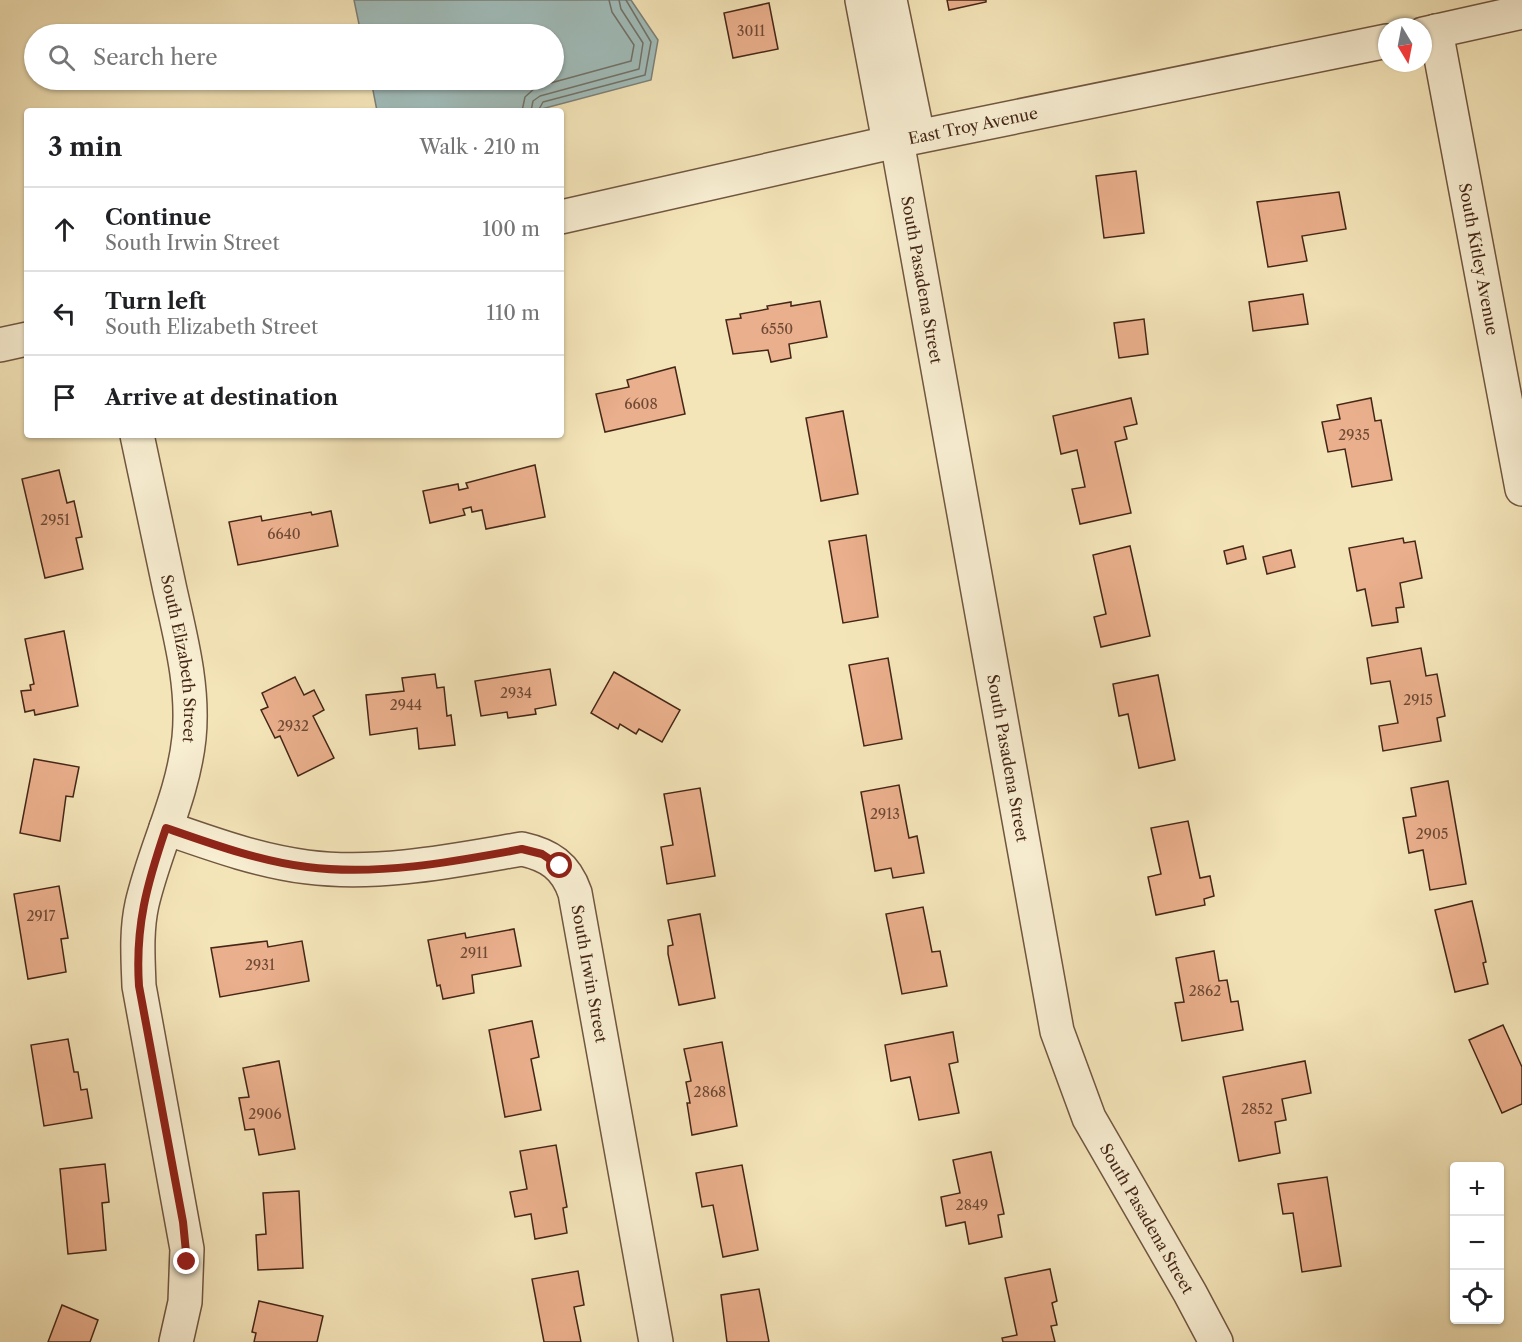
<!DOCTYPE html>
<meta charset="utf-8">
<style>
:root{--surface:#fff;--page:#f6f6f6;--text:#202124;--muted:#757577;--line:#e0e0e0}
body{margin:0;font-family:"Libre Caslon Text",serif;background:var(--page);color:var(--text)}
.controls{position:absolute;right:18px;bottom:18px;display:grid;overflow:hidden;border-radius:6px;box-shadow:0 2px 4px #0004}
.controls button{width:54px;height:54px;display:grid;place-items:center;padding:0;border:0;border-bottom:2px solid var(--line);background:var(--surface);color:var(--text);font:30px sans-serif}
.compass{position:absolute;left:1378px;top:18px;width:54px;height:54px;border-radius:50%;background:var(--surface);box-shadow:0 2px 4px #0004;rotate:170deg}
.stop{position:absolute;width:18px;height:18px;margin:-14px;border:4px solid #8f2418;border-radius:50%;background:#fff}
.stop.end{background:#8f2418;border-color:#fff;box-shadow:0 2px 6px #0008}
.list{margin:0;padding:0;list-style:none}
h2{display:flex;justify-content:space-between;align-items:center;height:78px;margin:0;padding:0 24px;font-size:26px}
h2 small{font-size:20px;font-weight:400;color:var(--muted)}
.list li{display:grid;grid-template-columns:39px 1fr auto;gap:18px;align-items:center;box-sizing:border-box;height:84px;padding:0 24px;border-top:2px solid var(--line)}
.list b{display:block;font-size:22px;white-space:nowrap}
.list p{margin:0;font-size:20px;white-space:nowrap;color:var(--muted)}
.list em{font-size:20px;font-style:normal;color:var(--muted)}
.icon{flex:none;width:33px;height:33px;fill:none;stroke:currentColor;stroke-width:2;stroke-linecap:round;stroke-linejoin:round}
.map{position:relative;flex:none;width:1522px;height:1342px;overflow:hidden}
.search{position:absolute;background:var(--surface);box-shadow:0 2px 4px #0004;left:24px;top:24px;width:540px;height:66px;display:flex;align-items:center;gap:15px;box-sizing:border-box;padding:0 21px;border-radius:33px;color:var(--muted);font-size:22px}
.panel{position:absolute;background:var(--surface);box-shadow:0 2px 4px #0004;left:24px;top:108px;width:540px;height:330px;border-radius:6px}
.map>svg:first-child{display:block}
.water{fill:#a0bcba;stroke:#7c8079;stroke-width:1.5}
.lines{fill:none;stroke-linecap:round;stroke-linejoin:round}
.shore{stroke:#727268;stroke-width:1.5}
.building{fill:#eaaf8c;stroke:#452717;stroke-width:1.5}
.minor-casing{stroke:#715640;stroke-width:36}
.minor{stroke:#f8eed2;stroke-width:33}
.route{stroke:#8f2418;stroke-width:8}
.labels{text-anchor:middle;stroke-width:6;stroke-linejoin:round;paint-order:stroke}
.number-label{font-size:14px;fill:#6e4934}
.street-label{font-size:16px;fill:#452717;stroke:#f8eed2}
</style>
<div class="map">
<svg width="1522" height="1342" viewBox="0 0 1522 1342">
<rect width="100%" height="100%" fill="#f4e5b9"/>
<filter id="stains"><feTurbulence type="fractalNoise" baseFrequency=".00333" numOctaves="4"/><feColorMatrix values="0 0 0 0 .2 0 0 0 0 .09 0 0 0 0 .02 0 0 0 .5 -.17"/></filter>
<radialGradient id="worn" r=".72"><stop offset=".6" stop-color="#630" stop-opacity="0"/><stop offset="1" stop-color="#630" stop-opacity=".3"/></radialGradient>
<!-- water -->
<path class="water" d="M354 0H631L658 40 651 80 534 111H377L371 80H554V34H361Z"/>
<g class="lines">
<!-- shore -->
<g class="shore">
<path d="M522 111 525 97 536 87 631 61 634 45 612 12 609 0"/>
<path d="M531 111 533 101 540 96 639 69 643 43 621 9 619 0"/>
<path d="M538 111 543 102 645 75 651 42 626 0"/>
</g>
</g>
<!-- building -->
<g class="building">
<path d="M947 0H986V2L949 10Z"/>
<path d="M769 3 778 49 733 58 724 13Z"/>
<path d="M1136 171 1144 233 1104 238 1096 176Z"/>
<path d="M1339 192 1346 229 1302 236 1307 261 1268 267 1257 202Z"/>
<path d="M1303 294 1308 324 1253 331 1249 302Z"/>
<path d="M820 301 827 337 789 344 791 358 771 362 768 350 733 354 726 320 741 318 740 314 768 309 767 306 791 302V306Z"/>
<path d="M1144 319 1148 354 1119 358 1114 323Z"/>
<path d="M675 367 685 414 605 432 596 394 629 387 627 380Z"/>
<path d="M1131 398 1137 424 1124 427 1127 439 1115 442 1131 513 1080 524 1072 489 1085 487 1077 450 1061 454 1053 416Z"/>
<path d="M1371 398 1375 421 1381 420 1392 480 1352 487 1345 449 1328 452 1322 422 1340 419 1337 405Z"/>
<path d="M843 411 858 494 821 501 806 418Z"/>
<path d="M535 465 545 517 486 529 482 510 472 512 471 507 463 509 465 515 430 523 423 491 458 484 459 490 468 488 466 483Z"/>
<path d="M59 470 67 503 74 501 82 537 76 538 83 569 45 578 22 479Z"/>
<path d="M331 511 338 546 238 565 229 522 261 516 262 521 311 512 312 515Z"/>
<path d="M866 535 878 617 843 623 829 541Z"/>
<path d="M1403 538 1404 543 1415 541 1422 578 1400 583 1404 607 1396 608 1398 622 1372 626 1365 589 1357 591 1349 548Z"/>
<path d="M1130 546 1150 636 1101 647 1094 617 1106 614 1093 555Z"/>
<path d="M1243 546 1246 559 1227 564 1224 551Z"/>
<path d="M1291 550 1295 567 1267 574 1263 557Z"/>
<path d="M64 631 78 706 35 715 34 710 25 712 21 691 31 690 30 685 34 684 25 639Z"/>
<path d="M1421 648 1426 676 1437 674 1445 716 1437 718 1441 741 1383 751 1379 726 1398 723 1390 681 1371 684 1367 658Z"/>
<path d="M888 658 902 739 864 746 849 665Z"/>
<path d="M550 669 556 705 535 709 536 714 508 718 507 712 481 716 475 681Z"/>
<path d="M614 672 680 710 662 742 639 729 636 734 620 724 618 729 591 713Z"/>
<path d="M435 674 437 688 444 687 447 716 451 715 455 745 419 749 417 728 370 735 366 695 404 691 402 678Z"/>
<path d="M1158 675 1175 760 1139 768 1128 714 1119 716 1113 684Z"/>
<path d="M295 677 304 695 314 690 324 710 313 716 334 758 298 776 280 736 275 738 261 710 268 707 262 693Z"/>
<path d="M34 759 79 767 73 797 66 796 60 841 20 833Z"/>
<path d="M1448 781 1466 884 1430 890 1423 850 1409 853 1403 818 1416 816 1411 788Z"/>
<path d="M899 785 909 838 917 836 924 873 893 878 891 868 875 871 861 792Z"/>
<path d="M700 788 715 876 667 884 661 847 673 845 664 794Z"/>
<path d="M1188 821 1200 878 1210 876 1214 896 1204 899 1205 905 1156 915 1148 877 1161 874 1151 828Z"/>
<path d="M59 886 68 938 61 939 66 972 28 979 14 894Z"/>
<path d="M1472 901 1486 962 1483 963 1488 984 1455 992 1435 910Z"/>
<path d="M923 907 932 952 940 951 947 986 902 994 886 914Z"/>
<path d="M700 914 715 998 679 1005 668 954V946L673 945 668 920Z"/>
<path d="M514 929 521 966 472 975 474 993 443 999 440 985 437 986 428 940 465 933 466 938Z"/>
<path d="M267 941 268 947 302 941 309 981 220 997 211 948Z"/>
<path d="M1214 951 1219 981 1227 980 1231 1002 1238 1001 1243 1030 1182 1041 1175 1003 1184 1002 1176 958Z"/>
<path d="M532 1021 539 1057 531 1059 541 1110 505 1117 489 1030Z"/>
<path d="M1503 1025 1522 1067V1104L1502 1113 1469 1040Z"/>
<path d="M953 1032 958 1062 949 1064 959 1113 919 1120 910 1077 891 1081 885 1045Z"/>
<path d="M68 1039 74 1072H78L81 1090 87 1089 92 1118 44 1126 31 1045Z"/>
<path d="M722 1042 737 1126 692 1135 687 1103H690L686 1082 691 1081 684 1049Z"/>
<path d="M279 1061 295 1149 259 1155 254 1129 245 1130 239 1098 249 1097 243 1068Z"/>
<path d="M1305 1061 1311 1093 1282 1099 1286 1120 1275 1122 1280 1153 1239 1161 1223 1077Z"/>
<path d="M556 1145 567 1207 563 1208 567 1233 535 1239 531 1214 515 1217 510 1192 527 1189 520 1151Z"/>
<path d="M991 1152 1004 1214 998 1215 1002 1237 969 1244 965 1222 946 1226 941 1197 960 1193 953 1160Z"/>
<path d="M105 1164 109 1202 102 1203 106 1250 68 1254 60 1169Z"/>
<path d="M742 1165 758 1250 723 1257 713 1205 702 1207 696 1173Z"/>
<path d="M1327 1177 1341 1266 1302 1272 1293 1213 1283 1214 1278 1184Z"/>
<path d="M299 1191 303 1268 258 1270 256 1235 266 1234 263 1193Z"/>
<path d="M1050 1269 1057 1301 1052 1303 1057 1325 1051 1326 1055 1342H1003L1002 1338 1017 1335 1005 1278Z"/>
<path d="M578 1271 584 1305 574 1307 581 1342H544L532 1279Z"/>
<path d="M759 1289 769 1342H727L721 1295Z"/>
<path d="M259 1301 323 1316 317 1342H254L256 1333 252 1332Z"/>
<path d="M62 1305 98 1320 90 1342H48Z"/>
</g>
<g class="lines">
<defs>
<g id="minor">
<path d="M862 0 889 142"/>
<path d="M890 0 918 136"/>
<path id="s1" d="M1436 31 1522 489"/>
<path d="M1423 34 1522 12"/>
<path id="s2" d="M897 141 1057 1031 1089 1118 1190 1293 1216 1342"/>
<path id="s3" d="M561 217 897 141 1387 41"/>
<path d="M0 345 27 339"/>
<path id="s4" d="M137 435C148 487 159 539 170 590 181 639 194 688 189 738 183 796 155 848 142 904 136 931 138 958 139 986L187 1249 185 1302 176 1342"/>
<path id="s5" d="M166 828C212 844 259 861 307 867 378 876 452 861 522 849 549 855 566 866 575 893L656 1342"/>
</g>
</defs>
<!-- minor casing -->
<use href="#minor" class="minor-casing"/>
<!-- minor -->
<use href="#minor" class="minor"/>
</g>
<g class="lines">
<!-- route -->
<path class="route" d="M187 1262 183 1222 139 986C135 926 147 884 166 828 212 844 259 861 307 867 378 876 452 862 522 849L542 854 560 866"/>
</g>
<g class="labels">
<!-- number labels -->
<g class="number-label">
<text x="751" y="36">3011</text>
<text x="777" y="334">6550</text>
<text x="641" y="409">6608</text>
<text x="1354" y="440">2935</text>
<text x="55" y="525">2951</text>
<text x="284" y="539">6640</text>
<text x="516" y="698">2934</text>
<text x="1418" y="705">2915</text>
<text x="406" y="710">2944</text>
<text x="293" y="731">2932</text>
<text x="885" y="819">2913</text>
<text x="1432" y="839">2905</text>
<text x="41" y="921">2917</text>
<text x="474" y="958">2911</text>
<text x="260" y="970">2931</text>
<text x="1205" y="996">2862</text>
<text x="710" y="1097">2868</text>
<text x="1257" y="1114">2852</text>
<text x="265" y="1119">2906</text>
<text x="972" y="1210">2849</text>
</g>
<!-- street labels -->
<g class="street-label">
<text dy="6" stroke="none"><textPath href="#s3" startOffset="422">East Troy Avenue</textPath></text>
<text dy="6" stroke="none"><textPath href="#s1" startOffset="232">South Kitley Avenue</textPath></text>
<text dy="6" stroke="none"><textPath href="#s2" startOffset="141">South Pasadena Street</textPath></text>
<text dy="6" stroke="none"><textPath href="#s4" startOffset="228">South Elizabeth Street</textPath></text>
<text dy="6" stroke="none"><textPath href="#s2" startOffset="627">South Pasadena Street</textPath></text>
<text dy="6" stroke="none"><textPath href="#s5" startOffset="518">South Irwin Street</textPath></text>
<text dy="6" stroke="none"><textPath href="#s2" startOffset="1113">South Pasadena Street</textPath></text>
</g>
</g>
<rect width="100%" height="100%" filter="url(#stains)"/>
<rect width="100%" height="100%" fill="url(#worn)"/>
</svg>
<div class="controls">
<button>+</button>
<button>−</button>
<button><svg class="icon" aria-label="locate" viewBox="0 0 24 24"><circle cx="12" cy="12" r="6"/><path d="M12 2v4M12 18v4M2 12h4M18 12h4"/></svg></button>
</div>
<svg class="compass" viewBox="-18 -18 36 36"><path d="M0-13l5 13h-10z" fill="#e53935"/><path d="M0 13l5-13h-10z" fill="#757577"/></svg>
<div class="stop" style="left:560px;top:866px"></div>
<div class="stop end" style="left:187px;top:1262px"></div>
<div class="search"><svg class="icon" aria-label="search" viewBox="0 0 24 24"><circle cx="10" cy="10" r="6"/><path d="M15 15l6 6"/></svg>Search here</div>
<section class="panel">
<h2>3 min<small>Walk · 210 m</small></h2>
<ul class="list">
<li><svg class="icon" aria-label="ahead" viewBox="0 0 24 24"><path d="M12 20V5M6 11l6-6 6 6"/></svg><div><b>Continue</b><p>South Irwin Street</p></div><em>100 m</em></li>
<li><svg class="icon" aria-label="left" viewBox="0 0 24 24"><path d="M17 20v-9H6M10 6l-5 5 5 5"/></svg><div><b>Turn left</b><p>South Elizabeth Street</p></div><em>110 m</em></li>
<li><svg class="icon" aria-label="arrive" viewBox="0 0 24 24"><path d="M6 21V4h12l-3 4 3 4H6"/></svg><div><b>Arrive at destination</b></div></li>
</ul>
</section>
</div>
